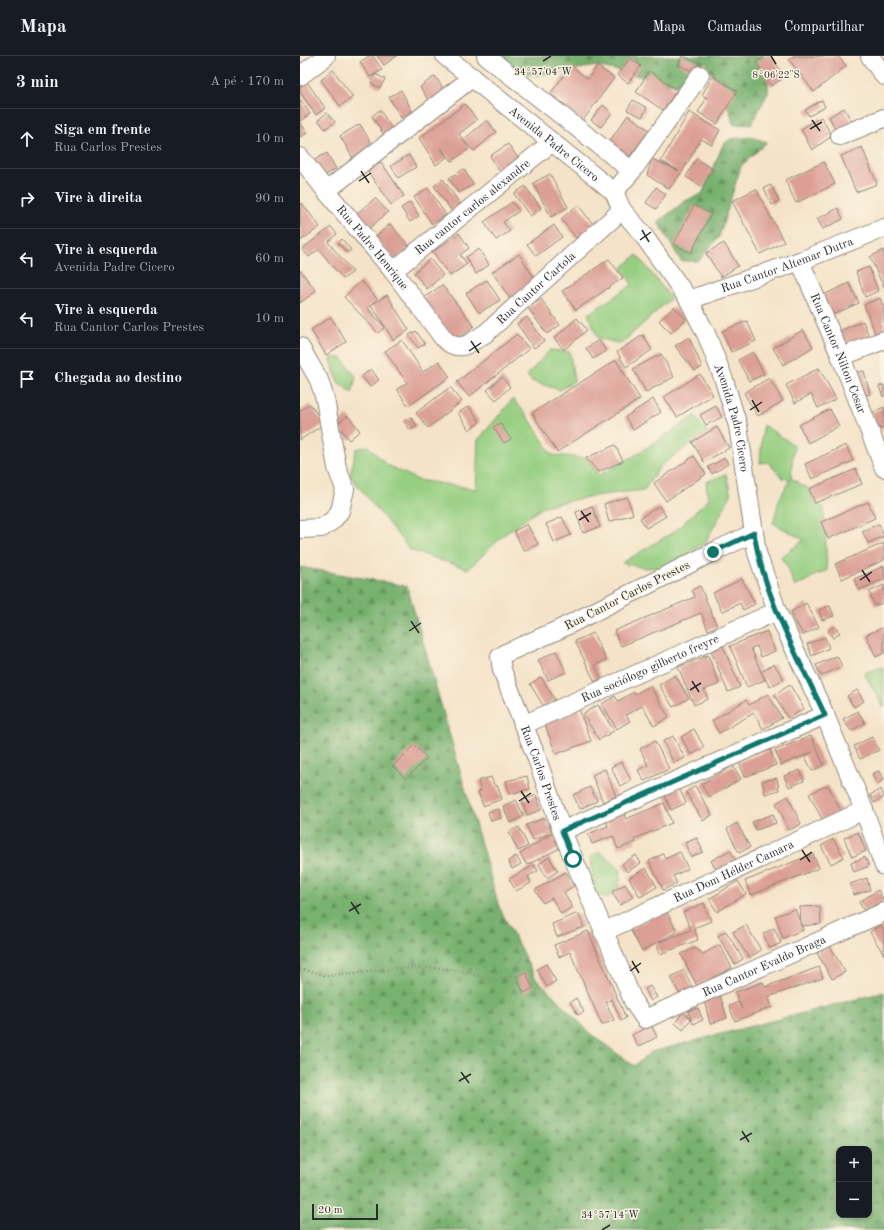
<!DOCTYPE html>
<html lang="pt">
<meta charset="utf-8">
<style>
:root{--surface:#171b24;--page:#20242c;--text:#f1f3f6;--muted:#9ea1a6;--line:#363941}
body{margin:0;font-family:"Old Standard TT",serif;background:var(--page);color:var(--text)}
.controls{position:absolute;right:12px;bottom:12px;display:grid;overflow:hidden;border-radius:8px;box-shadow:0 2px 6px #0003}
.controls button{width:36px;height:36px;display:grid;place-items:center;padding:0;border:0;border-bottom:1px solid var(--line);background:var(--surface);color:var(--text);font:20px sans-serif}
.scale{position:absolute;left:12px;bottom:10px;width:66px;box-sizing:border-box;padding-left:4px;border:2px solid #2b2b2b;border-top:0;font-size:11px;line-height:14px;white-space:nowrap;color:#2b2b2b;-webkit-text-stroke:3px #fcf5e5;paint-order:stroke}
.stop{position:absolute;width:12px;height:12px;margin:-9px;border:3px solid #0f766e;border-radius:50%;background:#fff}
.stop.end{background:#0f766e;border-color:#fff;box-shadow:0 1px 4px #0008}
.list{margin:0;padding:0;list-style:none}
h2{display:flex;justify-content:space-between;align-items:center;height:52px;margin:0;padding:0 16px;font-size:17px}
h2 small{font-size:13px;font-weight:400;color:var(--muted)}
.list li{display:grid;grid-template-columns:26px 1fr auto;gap:12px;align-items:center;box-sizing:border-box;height:60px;padding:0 16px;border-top:1px solid var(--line)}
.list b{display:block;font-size:15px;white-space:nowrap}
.list p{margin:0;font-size:13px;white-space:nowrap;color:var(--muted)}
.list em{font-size:13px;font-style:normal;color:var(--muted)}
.icon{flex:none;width:22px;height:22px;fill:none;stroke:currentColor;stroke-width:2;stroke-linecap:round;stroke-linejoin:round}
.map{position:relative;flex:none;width:584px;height:1174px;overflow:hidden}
header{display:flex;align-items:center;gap:24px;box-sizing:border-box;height:56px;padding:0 20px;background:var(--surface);border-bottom:1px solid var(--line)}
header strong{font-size:19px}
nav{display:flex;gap:22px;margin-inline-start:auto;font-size:14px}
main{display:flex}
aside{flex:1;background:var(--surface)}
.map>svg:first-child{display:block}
.grass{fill:#95ce81;stroke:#607c56}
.forest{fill:url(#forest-firs);stroke:#526e4d;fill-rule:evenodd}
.building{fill:#db9f95}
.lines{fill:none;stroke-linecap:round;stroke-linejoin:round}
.street-casing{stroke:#90877a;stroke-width:20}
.path{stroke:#90877a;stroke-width:2.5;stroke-dasharray:1 3;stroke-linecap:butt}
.street{stroke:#fff;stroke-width:18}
.route{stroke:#0f766e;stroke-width:5}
.ticks{fill:none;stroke:#2b2b2b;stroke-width:1.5}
.labels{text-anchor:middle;stroke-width:3;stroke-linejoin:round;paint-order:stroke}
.street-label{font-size:12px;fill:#2b2b2b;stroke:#fcf5e5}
.ticks-label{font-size:10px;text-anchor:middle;fill:#2b2b2b;stroke:#fcf5e5;stroke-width:3;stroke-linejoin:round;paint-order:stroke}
</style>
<header>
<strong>Mapa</strong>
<nav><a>Mapa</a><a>Camadas</a><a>Compartilhar</a></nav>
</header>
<main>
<aside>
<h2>3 min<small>A pé · 170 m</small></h2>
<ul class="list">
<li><svg class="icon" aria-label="ahead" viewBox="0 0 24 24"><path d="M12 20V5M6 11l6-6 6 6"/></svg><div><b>Siga em frente</b><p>Rua Carlos Prestes</p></div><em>10 m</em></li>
<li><svg class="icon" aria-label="right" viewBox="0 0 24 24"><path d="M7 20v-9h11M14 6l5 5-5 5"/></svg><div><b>Vire à direita</b></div><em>90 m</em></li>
<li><svg class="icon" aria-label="left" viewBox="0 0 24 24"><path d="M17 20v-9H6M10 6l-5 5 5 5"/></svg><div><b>Vire à esquerda</b><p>Avenida Padre Cicero</p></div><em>60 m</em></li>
<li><svg class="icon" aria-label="left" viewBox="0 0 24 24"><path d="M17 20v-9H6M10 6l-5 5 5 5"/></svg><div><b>Vire à esquerda</b><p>Rua Cantor Carlos Prestes</p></div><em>10 m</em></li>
<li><svg class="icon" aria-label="arrive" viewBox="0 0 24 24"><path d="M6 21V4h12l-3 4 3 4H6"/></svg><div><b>Chegada ao destino</b></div></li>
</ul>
</aside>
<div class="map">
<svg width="584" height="1174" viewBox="0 0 584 1174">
<defs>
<pattern id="forest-firs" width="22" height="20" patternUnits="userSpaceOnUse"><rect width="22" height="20" fill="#78b16f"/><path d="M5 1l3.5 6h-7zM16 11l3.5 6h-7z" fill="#63905b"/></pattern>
</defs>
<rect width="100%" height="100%" fill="#fcf5e5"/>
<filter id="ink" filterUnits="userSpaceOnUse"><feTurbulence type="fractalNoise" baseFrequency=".025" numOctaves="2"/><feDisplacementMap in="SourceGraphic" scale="8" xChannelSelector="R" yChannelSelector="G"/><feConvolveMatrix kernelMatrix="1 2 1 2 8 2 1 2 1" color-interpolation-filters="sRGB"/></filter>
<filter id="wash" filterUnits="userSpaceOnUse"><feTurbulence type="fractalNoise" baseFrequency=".012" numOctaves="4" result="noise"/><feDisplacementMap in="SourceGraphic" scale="16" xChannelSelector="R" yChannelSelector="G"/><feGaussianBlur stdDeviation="0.9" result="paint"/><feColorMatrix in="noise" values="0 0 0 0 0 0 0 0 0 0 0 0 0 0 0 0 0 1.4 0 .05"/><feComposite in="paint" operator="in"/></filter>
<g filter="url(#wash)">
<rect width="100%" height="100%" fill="#f4e3c8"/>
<!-- grass -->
<g class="grass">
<path d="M337 199 371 242 321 288 298 282 288 258 332 229 322 211Z"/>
<path d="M250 294 270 296 274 325 260 334 231 325 227 319Z"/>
<path d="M30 301 42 302 56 321 52 337 38 326Z"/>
<path d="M213 343 229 362 252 399 286 402 299 419C333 403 363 380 395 360L408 376 361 409 344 434 294 440 244 450 206 477 168 513 110 494 50 420 56 393 68 390 87 409 118 424 176 433 178 384Z"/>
<path d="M463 369 494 389 491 422 509 433 515 447 524 452 527 515 516 519 495 531 488 512 481 501 504 484 473 467 479 444 490 423 482 422 468 406 460 407Z"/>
<path d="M426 418 431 439 405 487 367 511 345 512 322 507 375 475 408 444 406 426Z"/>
<path d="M582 611 584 614V652L564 617Z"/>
<path d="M300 796 321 814 319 831 312 836 308 843 294 836 291 800Z"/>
</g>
<!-- forest -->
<g class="forest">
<path d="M194 0H469L468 37 451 69 433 68 430 55 406 6 377 29 297 10 239 19 216 18Z"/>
<path d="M451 81 467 86 441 110 419 181 399 205H381L358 166 385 145 402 138 423 89 430 83Z"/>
<path d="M0 511 107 530 199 851 235 921 292 979 334 1010 351 996 584 936V1174H0ZM539 1093H569V1159H539Z"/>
</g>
<g id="blocks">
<!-- building -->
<g class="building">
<path d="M69 0H73L82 14 75 18 85 23 80 32 71 27 75 18 70 21 60 6Z"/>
<path d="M77 0H97L84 9Z"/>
<path d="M382 0 399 7 395 16 378 9Z"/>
<path d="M466 0H471L485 21 471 30 456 6Z"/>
<path d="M493 0H538L546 10 514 36 489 4Z"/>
<path d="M330 2 341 10 328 27 317 19Z"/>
<path d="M271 10 288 23 297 10 314 22 281 67 264 55 267 50 250 38Z"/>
<path d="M33 14 53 41 40 50 21 24Z"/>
<path d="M349 15 377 34 363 54 336 36Z"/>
<path d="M135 20 145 35 129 45 120 31Z"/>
<path d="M413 20 437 35 417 68 398 56 407 42 402 39Z"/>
<path d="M7 26 25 52 16 59 0 36V31Z"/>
<path d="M101 34 112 55 101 62 89 41Z"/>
<path d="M0 43 10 58 0 65Z"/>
<path d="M333 44 347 52 342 61 327 54Z"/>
<path d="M522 44 525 51 509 60 505 54Z"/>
<path d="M165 48 177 64 159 78 169 93 152 105 141 92 147 101 136 109 119 82Z"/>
<path d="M303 49 312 57 301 71 291 64Z"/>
<path d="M544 52 552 66 537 75 529 61Z"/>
<path d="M80 54 94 76 85 81 72 60Z"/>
<path d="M389 56 420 74 412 89 401 83 382 116 369 133 347 119 352 103 379 115 361 105Z"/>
<path d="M27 57 35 66 25 73 18 64Z"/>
<path d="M328 59 349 74 330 100 309 86Z"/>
<path d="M521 61 532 80 512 94 501 73Z"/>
<path d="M187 64 196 76 174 95 163 84Z"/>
<path d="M0 66 7 77 0 81Z"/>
<path d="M60 68 74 92 54 104 40 80Z"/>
<path d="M208 88 219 103 200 116 190 100Z"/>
<path d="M562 91 577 128 556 136 541 100Z"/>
<path d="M27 97 36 113 20 122 11 106Z"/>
<path d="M109 99 116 111 98 122 91 110Z"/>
<path d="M396 103 413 113 403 131 386 121Z"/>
<path d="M81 106 104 140 91 149 68 116Z"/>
<path d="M524 106 535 128 496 147 485 124Z"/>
<path d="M164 113 173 129 158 137 149 122Z"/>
<path d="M250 118 268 151 251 161 233 127Z"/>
<path d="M143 123 163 152 154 158 134 130Z"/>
<path d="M471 129 479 145 472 149 464 132Z"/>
<path d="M225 130 241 152 230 160 214 138Z"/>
<path d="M356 131 366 138 356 153 346 147Z"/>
<path d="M128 132 146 159 132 168 114 141Z"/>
<path d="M456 133 484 186 460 198 432 145Z"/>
<path d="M75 142 88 156 65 176 53 161Z"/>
<path d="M110 146 119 160 110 166 101 152Z"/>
<path d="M212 146 219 155 203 166 210 175 196 184 184 166Z"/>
<path d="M2 147 20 171 0 185V149Z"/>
<path d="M278 149 293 168 276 182 261 163Z"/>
<path d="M394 149 411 158 391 197 374 188Z"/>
<path d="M538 152 543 163 523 173 517 163Z"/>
<path d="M90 168 110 191 95 204 75 181Z"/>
<path d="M254 169 262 181 236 200 227 188Z"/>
<path d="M31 171 37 178 28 186 53 216 43 223 19 193 9 201 2 193Z"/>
<path d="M159 177 169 192 160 199 167 208 150 220 133 196Z"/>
<path d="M42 183 51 194 47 197 38 187Z"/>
<path d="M424 187 438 210 421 221 406 197Z"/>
<path d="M179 193 189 209 176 218 166 201Z"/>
<path d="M584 194V232L570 201Z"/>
<path d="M219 198 237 226 211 244 192 216Z"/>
<path d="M130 203 143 219 127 233 114 217Z"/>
<path d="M309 203 323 222 276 254 262 235Z"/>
<path d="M569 211 578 235 565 241 556 216Z"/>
<path d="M0 214 16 235 0 247Z"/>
<path d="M187 224 200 244 179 257 166 237Z"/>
<path d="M61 225 77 243 71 249 87 239 109 274 93 284 86 272 71 249 67 252 85 271 78 277 44 241Z"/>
<path d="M549 227 559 247 530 260 521 240Z"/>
<path d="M142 229 174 270 155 285 122 243Z"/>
<path d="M580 242 584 252V278L577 281 564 249Z"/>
<path d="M241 243 260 269 247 278 228 252Z"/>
<path d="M374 251 386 263 371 277 359 265Z"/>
<path d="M31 261 46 286 26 299 11 274Z"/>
<path d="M227 261 244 285 234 292 217 268Z"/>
<path d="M277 262 287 274 264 294 254 282Z"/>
<path d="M447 265 456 285 431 296 422 275Z"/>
<path d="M563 265 570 283 545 293 537 276Z"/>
<path d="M503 274 513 291 483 309 473 292Z"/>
<path d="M116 275 125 288 118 292 109 279Z"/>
<path d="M217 278 229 293 169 341 157 326Z"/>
<path d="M343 279 352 294 326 311 317 296Z"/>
<path d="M389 281 402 311 395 315 375 290Z"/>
<path d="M102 284 123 316 139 305 150 321 108 350 97 333 107 327 85 295Z"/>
<path d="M299 284 306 295 293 303 286 292Z"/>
<path d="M453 296 464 318 449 325 438 304Z"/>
<path d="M361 298 374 321 346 336 333 313Z"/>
<path d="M316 304 340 343 257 396 232 357Z"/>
<path d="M519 312 536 343 518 352 511 338 495 347 486 329Z"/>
<path d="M71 313 79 324 70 331 62 320Z"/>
<path d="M564 315 570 338 560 341 553 317Z"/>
<path d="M400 318 413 339 377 361 364 341Z"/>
<path d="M202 321 210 331 196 344 187 334Z"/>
<path d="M469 322 483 345 458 360 444 337Z"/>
<path d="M584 329V340L583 341 579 330Z"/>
<path d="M150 331 162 345 128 372 116 357Z"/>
<path d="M353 343 361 356 333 374 325 361Z"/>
<path d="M10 348 24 368 0 384V355Z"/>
<path d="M169 350 180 366 169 374 158 357Z"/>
<path d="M416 350 422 361 406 369 400 359Z"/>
<path d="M584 351V371L580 373 571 357Z"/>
<path d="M530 353 539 370 508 387 499 369Z"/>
<path d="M48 360 60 375 49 384 37 368Z"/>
<path d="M111 361 117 370 110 374 104 365Z"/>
<path d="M200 367 211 383 204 387 193 371Z"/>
<path d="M417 371 429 392 404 406 392 386Z"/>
<path d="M315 389 323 405 298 416 286 402Z"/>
<path d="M546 389 553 405 512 423 505 408Z"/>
<path d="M394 400 406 418 366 445 354 427Z"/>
<path d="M425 402 428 408 412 418 408 411Z"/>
<path d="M556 413 562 428 515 447 509 433Z"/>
<path d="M327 441 333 458 309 466 304 448Z"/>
<path d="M568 446 575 462 528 483 521 466Z"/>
<path d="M292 450 300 471 283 477 276 456Z"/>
<path d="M359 450 366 460 346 472 340 462Z"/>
<path d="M262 461 271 479 254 486 246 468Z"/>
<path d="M227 468 238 488 224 495 214 475Z"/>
<path d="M579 468 584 480 568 487 562 475Z"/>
<path d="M584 487V504L542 523 535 508Z"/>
<path d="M584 510V523L559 534 554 523Z"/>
<path d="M442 523 455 548 443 554 440 547 422 556 413 537Z"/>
<path d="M584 529V546L575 550 569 536Z"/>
<path d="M400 530 417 570 408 574 401 557 321 590 314 575 395 541 392 534Z"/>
<path d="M506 547 519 571 503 579 491 556Z"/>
<path d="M530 550 534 560 522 564 519 554Z"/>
<path d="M534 570 540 577 533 582 528 575Z"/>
<path d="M584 571V597L576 601 566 579Z"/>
<path d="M467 575 475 595 461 601 457 590 451 592 461 616 474 608 484 623 470 631 461 616 465 624 447 631 430 590Z"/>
<path d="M293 577 306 604 295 609 301 623 295 626 275 585Z"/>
<path d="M525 581 529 592 512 600 507 588Z"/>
<path d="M423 590 440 631 428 636 411 595Z"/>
<path d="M256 595 266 616 248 624 238 604Z"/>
<path d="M408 599 419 628 404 634 408 643 394 649 378 611Z"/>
<path d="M537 600 542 610 521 620 516 609Z"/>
<path d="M375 619 389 642 373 651 359 629Z"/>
<path d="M241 621 255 644 244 651 230 628Z"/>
<path d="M490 629 504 653 488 662 474 639Z"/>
<path d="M350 630 369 661 354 670 342 650 326 659 330 665 317 673 302 648 315 640 318 645 334 636 335 638Z"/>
<path d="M557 634 564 645 554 651 547 640Z"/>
<path d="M468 638 482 662 463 673 454 657 419 677 412 665 446 644 449 649Z"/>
<path d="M298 649 314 675 299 684 283 658Z"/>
<path d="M279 653 291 685 256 698 244 666Z"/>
<path d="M558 655 565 667 551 675 543 663Z"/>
<path d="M394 673 404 691 391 699 381 681Z"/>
<path d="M373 680 385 702 374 707 363 685Z"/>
<path d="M511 680 524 709 512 715 505 700 513 696 481 709 475 694Z"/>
<path d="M572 681 579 694 560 703 554 690Z"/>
<path d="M355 685 369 713 344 725 338 714 348 709 340 693Z"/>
<path d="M114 689 127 702 106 723 93 710Z"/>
<path d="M470 694 476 709 445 721 439 706Z"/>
<path d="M322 706 331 724 320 730 311 711Z"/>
<path d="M433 710 441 723 409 741 401 728Z"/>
<path d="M305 713 316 740 303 746 292 719Z"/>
<path d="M500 714 504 725 489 731 484 720Z"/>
<path d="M579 715 583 724 577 728 572 718Z"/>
<path d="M227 720 230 733 209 738 206 725Z"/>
<path d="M191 721 195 731 197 729 202 743 183 750 178 736 181 735 178 725Z"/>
<path d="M477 722 479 734 465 738 462 725Z"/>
<path d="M528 729 541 755 523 765 509 738Z"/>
<path d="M395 730 412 759 403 765 386 736Z"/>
<path d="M290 731 297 745 280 753 273 739Z"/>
<path d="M379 732 386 747 371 754 364 738Z"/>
<path d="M581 733 584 741 574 747 570 739Z"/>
<path d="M236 739 241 754 227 759 222 745Z"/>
<path d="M488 740 501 768 489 774 476 747Z"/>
<path d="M216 744 224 760 210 767 203 750Z"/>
<path d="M364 747 372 767 334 783 336 786 318 793 313 780 292 788 288 778 308 770 306 763 323 756 326 763Z"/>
<path d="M199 753 201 762 191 765 188 756Z"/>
<path d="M473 758 476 767 456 774 452 766Z"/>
<path d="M245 762 260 792 227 809 220 798 252 777 233 784 226 769Z"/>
<path d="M437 767 450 791 439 797 427 773Z"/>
<path d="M219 771 228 790 218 795 209 776Z"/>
<path d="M558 776 566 795 552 801 544 782Z"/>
<path d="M397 782 403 796 391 801 385 787Z"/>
<path d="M533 783 544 801 531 808 521 790Z"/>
<path d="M430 794 436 804 417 815 411 805Z"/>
<path d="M380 796 388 813 373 820 377 827 363 834 349 805 363 798 365 803Z"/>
<path d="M513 798 519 812 451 839 445 825Z"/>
<path d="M336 799 341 807 327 816 322 808Z"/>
<path d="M216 800 221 808 212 813 208 805Z"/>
<path d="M249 801 258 815 247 822 239 808Z"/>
<path d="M565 801 569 810 554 816 551 807Z"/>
<path d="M234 809 238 815 228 820 231 827 216 835 209 823Z"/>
<path d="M346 812 357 831 340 841 329 822Z"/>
<path d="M266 816 274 830 264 836 272 851 261 858 252 842 243 847 235 834Z"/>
<path d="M567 822 570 834 554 839 550 828Z"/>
<path d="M438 825 446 838 417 856 409 843Z"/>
<path d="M325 828 333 841 320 849 312 836Z"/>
<path d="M578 834 583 844 564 855 559 846Z"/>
<path d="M404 847 411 865 394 872 398 884 360 898 356 887 342 895 330 873 366 854 377 876 359 886 391 874 383 856Z"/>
<path d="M520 850 521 868 501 870 500 851Z"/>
<path d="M495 853 503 874 483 882 475 860Z"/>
<path d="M278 857 284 871 257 881 252 868Z"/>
<path d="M446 869 461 894 449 902 433 876Z"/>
<path d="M581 869 584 875V899L570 876Z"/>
<path d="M474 872 481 887 470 892 463 878Z"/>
<path d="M288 875 326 962 321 965 312 943 306 946 314 964 302 969 270 896 259 901 254 889Z"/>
<path d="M426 875 443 903 435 908 418 880Z"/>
<path d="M420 889 432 912 397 930 381 898 395 892 403 898Z"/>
<path d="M530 890 545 916 532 923 517 897Z"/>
<path d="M246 908 256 925 247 931 237 913Z"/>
<path d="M519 911 523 922 468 941 472 951 435 965 429 950 438 946 442 953 435 936 463 926 465 931Z"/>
<path d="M384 914 393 933 380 939 371 921Z"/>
<path d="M226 916 233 932 224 937 216 920Z"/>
<path d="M350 930 357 941 351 945 345 933Z"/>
<path d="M420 939 427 962 410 968 404 944Z"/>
<path d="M276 942 284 956 278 959 270 946Z"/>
<path d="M398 952 403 964 393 968 388 955Z"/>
<path d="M383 956 391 963 383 974 375 967Z"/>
<path d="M351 969 357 981 338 991 332 979Z"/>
</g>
</g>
</g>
<g filter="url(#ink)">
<use href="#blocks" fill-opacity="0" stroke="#90877a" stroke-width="1"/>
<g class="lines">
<defs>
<g id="street">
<path id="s1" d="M145 0 314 136 322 154 341 176 389 244 407 280 424 324 438 370 457 497 477 555 525 659 564 754 584 810"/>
<path d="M186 0 332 115"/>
<path d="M570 0 584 20"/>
<path d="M0 20 26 0"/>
<path d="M540 80 584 62"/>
<path id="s2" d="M0 101 26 135 93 215 144 283C160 298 170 287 186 277L322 154"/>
<path d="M26 135 173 21"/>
<path d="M314 136 332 115 400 19"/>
<path id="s3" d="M500 205 541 301 584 412"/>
<path id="s4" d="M93 215 251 87"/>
<path id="s5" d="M389 244 500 205 584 172"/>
<path d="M0 291 19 324 25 343 37 412 45 433 40 455 33 464 22 472 0 473"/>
<path d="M541 301 584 284"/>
<path id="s6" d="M454 477 413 496 258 574 206 597 200 601 202 614 236 700 262 775 334 947 345 963 584 856"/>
<path id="s7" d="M223 669 477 555"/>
<path d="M262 775 525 659"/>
<path id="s8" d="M303 876 564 754"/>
</g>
</defs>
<!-- street casing -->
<use href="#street" class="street-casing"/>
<!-- path -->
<path class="path" d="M0 913 28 920 98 912H139L168 916 192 925 210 922 223 899"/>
<!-- street -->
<use href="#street" class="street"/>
</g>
</g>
<g class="lines" filter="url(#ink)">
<!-- route -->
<path class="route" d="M273 803 262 775 525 659C498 601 464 541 454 477L413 496"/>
</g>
<!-- ticks -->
<path class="ticks" d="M471 0 476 8M243 5 251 0M512 64 520 75M510 73 522 66M61 115 69 127M59 125 71 117M342 174 349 186M340 184 351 176M171 285 179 297M169 295 181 287M452 344 459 356M450 354 462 346M281 455 289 466M279 464 291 457M562 514 570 526M560 524 572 516M111 565 119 577M109 575 121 567M392 625 399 636M390 634 401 627M221 735 229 747M219 745 231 737M502 794 510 806M500 804 512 796M51 846 59 858M49 855 61 848M332 905 339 917M330 915 341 907M161 1016 169 1027M159 1025 171 1018M442 1075 449 1086M440 1084 452 1077M302 1174 310 1169"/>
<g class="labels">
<!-- street labels -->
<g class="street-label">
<text dy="4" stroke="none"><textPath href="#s1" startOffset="140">Avenida Padre Cicero</textPath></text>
<text dy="4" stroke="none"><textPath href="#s4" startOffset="102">Rua cantor carlos alexandre</textPath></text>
<text dy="4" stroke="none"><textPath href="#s2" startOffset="116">Rua Padre Henrique</textPath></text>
<text dy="4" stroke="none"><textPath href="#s5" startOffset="104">Rua Cantor Altemar Dutra</textPath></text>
<text dy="4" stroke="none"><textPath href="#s2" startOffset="347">Rua Cantor Cartola</textPath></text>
<text dy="4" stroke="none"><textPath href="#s3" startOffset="100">Rua Cantor Nilton Cesar</textPath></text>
<text dy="4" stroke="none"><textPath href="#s1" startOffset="475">Avenida Padre Cicero</textPath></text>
<text transform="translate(327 539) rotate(-27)" y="4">Rua Cantor Carlos Prestes</text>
<text dy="4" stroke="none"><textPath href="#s7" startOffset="139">Rua sociólogo gilberto freyre</textPath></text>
<text dy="4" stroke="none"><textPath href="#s6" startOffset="406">Rua Carlos Prestes</textPath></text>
<text dy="4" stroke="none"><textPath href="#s8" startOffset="144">Rua Dom Hélder Camara</textPath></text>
<text dy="4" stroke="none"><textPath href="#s6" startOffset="804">Rua Cantor Evaldo Braga</textPath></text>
</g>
</g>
<g class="ticks-label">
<text x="243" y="19">34°57'04"W</text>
<text x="476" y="22">8°06'22"S</text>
<text x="310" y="1162">34°57'14"W</text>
</g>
</svg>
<div class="controls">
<button>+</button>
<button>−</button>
</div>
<div class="scale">20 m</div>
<div class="stop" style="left:273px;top:803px"></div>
<div class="stop end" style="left:413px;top:496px"></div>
</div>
</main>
